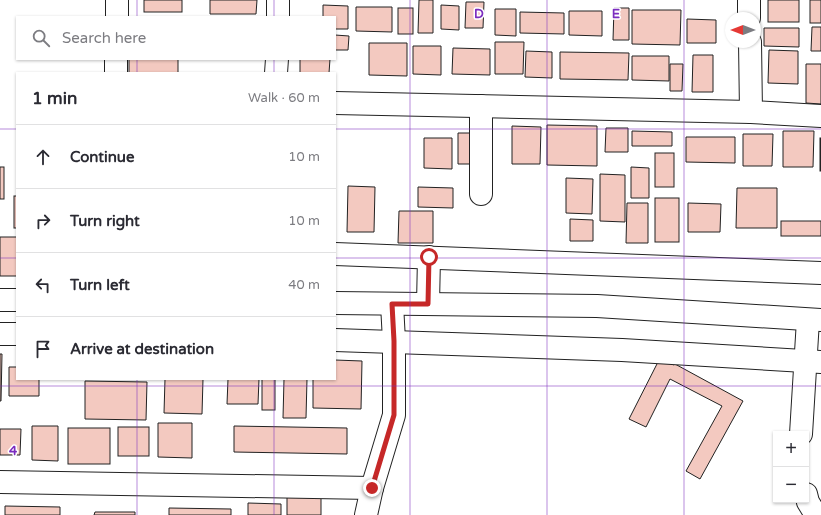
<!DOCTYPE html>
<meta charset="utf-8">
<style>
:root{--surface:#fff;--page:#f2f2f3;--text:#2b2b33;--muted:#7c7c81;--line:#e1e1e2}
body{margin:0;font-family:"Varela Round",sans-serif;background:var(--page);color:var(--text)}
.controls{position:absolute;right:12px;bottom:12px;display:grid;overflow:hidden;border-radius:0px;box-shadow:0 1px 3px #0004}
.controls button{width:36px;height:36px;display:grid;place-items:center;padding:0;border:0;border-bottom:1px solid var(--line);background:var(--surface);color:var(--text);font:20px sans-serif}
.compass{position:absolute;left:725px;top:12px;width:36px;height:36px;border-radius:50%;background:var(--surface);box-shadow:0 1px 3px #0004;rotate:270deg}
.stop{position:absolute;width:12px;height:12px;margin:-9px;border:3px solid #c62828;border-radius:50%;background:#fff}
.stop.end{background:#c62828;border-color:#fff;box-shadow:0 1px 4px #0008}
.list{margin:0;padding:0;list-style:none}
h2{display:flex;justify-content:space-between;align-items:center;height:52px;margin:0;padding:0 16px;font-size:17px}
h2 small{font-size:13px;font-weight:400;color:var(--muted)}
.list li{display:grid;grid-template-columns:26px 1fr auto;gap:12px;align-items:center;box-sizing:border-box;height:64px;padding:0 16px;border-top:1px solid var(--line)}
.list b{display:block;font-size:15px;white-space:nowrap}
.list em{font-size:13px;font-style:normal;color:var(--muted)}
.icon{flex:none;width:22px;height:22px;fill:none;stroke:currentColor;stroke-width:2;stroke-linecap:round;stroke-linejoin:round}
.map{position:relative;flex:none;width:821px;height:515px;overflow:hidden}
.search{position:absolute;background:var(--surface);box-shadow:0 1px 3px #0004;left:16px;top:16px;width:320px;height:44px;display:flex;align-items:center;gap:10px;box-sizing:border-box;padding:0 14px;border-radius:0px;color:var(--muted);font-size:15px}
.panel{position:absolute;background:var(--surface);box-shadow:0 1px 3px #0004;left:16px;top:72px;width:320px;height:308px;border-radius:0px}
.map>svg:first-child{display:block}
.building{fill:#f3c9c0;stroke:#222}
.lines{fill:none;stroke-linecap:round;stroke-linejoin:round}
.minor-casing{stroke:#222;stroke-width:24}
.minor{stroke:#fff;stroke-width:22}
.route{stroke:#c62828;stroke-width:5}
.grid{fill:none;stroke:#7b2cbf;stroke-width:1;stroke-opacity:0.55}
.grid-label{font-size:13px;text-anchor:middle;font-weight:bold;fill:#7b2cbf;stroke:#fff;stroke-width:3;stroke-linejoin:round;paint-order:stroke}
</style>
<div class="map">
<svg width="821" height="515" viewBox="0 0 821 515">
<rect width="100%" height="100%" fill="#fff"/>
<!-- building -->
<g class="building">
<rect x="144" y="0" width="38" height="12"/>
<path d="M210 0H257L256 14H210Z"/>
<path d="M419 0H433V33H418Z"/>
<rect x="768" y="0" width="31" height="22"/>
<rect x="810" y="0" width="11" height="23"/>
<path d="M466 2H484L483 28H465Z"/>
<path d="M323 5 348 6V29H335V17H323Z"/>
<path d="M441 5 459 6V30L441 29Z"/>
<path d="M356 7H392V32L356 31Z"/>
<rect x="398" y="8" width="15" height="26"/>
<path d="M614 8H629V40H613Z"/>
<path d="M495 9H516V36L495 35Z"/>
<path d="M632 10H681L680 45 632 44Z"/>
<path d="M569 11H602V36L569 35Z"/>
<path d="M520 12 564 13V34L520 33Z"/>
<path d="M687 19 716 20V43H687Z"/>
<path d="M812 27H821V51H811Z"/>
<path d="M764 28H799V47L764 46Z"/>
<path d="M335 35 349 36 348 50H335Z"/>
<path d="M495 42H524L523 74H495Z"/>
<path d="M369 43H407V76L369 75Z"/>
<path d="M413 46H441V75L413 74Z"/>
<path d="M453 48 490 49V75L452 74Z"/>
<path d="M769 50 798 51V84L768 83Z"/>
<path d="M526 51 552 52V78L525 77Z"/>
<path d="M560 52 629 53 628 80 560 79Z"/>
<path d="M693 55H713V92H692Z"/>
<path d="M632 56H669V81L632 80Z"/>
<rect x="129" y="59" width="49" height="14"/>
<path d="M300 59H330L329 73H300Z"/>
<path d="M670 64H683L682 91H670Z"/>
<path d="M806 64H821V104L806 103Z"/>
<path d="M547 125 597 126V166L547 165Z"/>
<path d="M512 126 541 127 540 164H512Z"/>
<path d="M606 128H628V152H605Z"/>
<path d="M632 131 672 132V146H632Z"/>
<path d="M783 131H814L813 167H783Z"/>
<path d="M458 133H476L475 164H458Z"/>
<path d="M743 134H773L772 166H743Z"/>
<path d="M686 137H735V163L686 162Z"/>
<path d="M424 138H452V169L424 168Z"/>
<rect x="820" y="138" width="1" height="33"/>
<rect x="655" y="153" width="19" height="34"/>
<rect x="0" y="167" width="4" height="32"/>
<path d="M631 167 649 168V198H631Z"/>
<path d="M600 174 625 175V222L600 221Z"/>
<path d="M566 178 593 179 592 214 566 213Z"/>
<path d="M348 186 375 187 374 232H347Z"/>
<path d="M418 187 453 188V208L418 207Z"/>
<path d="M737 188H777V228H736Z"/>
<rect x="14" y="196" width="3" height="32"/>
<rect x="655" y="198" width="24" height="44"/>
<path d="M627 203H648V243H626Z"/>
<path d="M688 203 721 204 720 232H688Z"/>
<path d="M399 211H433V243H398Z"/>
<path d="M570 219 593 220V241H570Z"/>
<rect x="781" y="221" width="40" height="15"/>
<rect x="0" y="237" width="17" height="39"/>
<path d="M0 354H2L1 401H0Z"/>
<path d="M660 358 674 365 675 364 743 401 700 479 686 471 722 406 670 379 646 427 629 419Z"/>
<path d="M335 360 362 361 361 409 313 408V379H335Z"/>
<path d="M9 367H17V379H39V396H9Z"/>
<path d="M165 379H203L202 414 164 413Z"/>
<path d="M228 379H259L258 404H227Z"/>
<rect x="262" y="379" width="13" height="31"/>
<path d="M284 379H307L306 418H283Z"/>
<path d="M85 381 147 382 146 420 85 419Z"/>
<path d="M158 423H192V458L158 457Z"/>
<path d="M32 426H58V461L32 460Z"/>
<path d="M234 426 347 428V454L234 452Z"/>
<rect x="118" y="427" width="31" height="29"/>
<rect x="68" y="428" width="42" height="36"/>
<path d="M0 429H21L20 455H0Z"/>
<rect x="287" y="497" width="34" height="18"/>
<path d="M248 503 281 504V515H248Z"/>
<path d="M5 506 60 507V515H5Z"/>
<path d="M169 508 231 509V515H169Z"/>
<path d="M95 512H135V515H94Z"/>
</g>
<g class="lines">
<defs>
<g id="minor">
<path d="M749 0V18"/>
<path d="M117 17V0"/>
<path d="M278 17V0"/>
<path d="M750 42 751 112"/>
<path d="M116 73V59"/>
<path d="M276 73 277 59"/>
<path d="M335 103 751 112 821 116"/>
<path d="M481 106V194"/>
<path d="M335 254 821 273"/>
<path d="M0 300H17"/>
<path d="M335 303 597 306 821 320"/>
<path d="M428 304 429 257"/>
<path d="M0 334H17"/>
<path d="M335 340 622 350 821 362"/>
<path d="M801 434 808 320"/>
<path d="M0 482 372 488"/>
<path d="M806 494 808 502 816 515"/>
<path d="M366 515 372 488 394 415V341L392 304"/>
</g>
</defs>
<!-- minor casing -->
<use href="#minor" class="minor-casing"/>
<!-- minor -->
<use href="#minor" class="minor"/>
</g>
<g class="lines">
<!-- route -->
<path class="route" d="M372 488 394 415V341L392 304H428L429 257"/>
</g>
<!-- grid -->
<path class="grid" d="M137 0V17M274 0V17M410 0V515M547 0V515M684 0V515M137 59V73M274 59V73M0 129H17M335 129H821M0 258H17M335 258H821M137 379V515M274 379V515M0 386H821"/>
<g class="grid-label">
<text x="479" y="18">D</text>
<text x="616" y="18">E</text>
<text x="13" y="455">4</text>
</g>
</svg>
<div class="controls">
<button>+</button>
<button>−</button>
</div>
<svg class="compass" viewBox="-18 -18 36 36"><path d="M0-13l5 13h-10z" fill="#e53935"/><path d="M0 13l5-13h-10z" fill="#7c7c81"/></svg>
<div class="stop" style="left:429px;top:257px"></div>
<div class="stop end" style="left:372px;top:488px"></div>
<div class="search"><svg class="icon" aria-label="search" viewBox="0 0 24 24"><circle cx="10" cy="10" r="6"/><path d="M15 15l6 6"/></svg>Search here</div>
<section class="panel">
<h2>1 min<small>Walk · 60 m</small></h2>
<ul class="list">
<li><svg class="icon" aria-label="ahead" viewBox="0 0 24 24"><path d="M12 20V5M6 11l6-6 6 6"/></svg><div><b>Continue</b></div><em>10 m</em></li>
<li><svg class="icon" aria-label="right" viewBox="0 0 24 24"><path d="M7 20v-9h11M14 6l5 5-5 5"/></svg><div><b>Turn right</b></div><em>10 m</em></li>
<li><svg class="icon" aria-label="left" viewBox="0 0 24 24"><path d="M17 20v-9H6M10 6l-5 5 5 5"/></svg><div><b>Turn left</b></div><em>40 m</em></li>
<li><svg class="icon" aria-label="arrive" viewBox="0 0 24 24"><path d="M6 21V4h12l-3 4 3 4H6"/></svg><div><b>Arrive at destination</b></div></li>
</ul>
</section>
</div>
